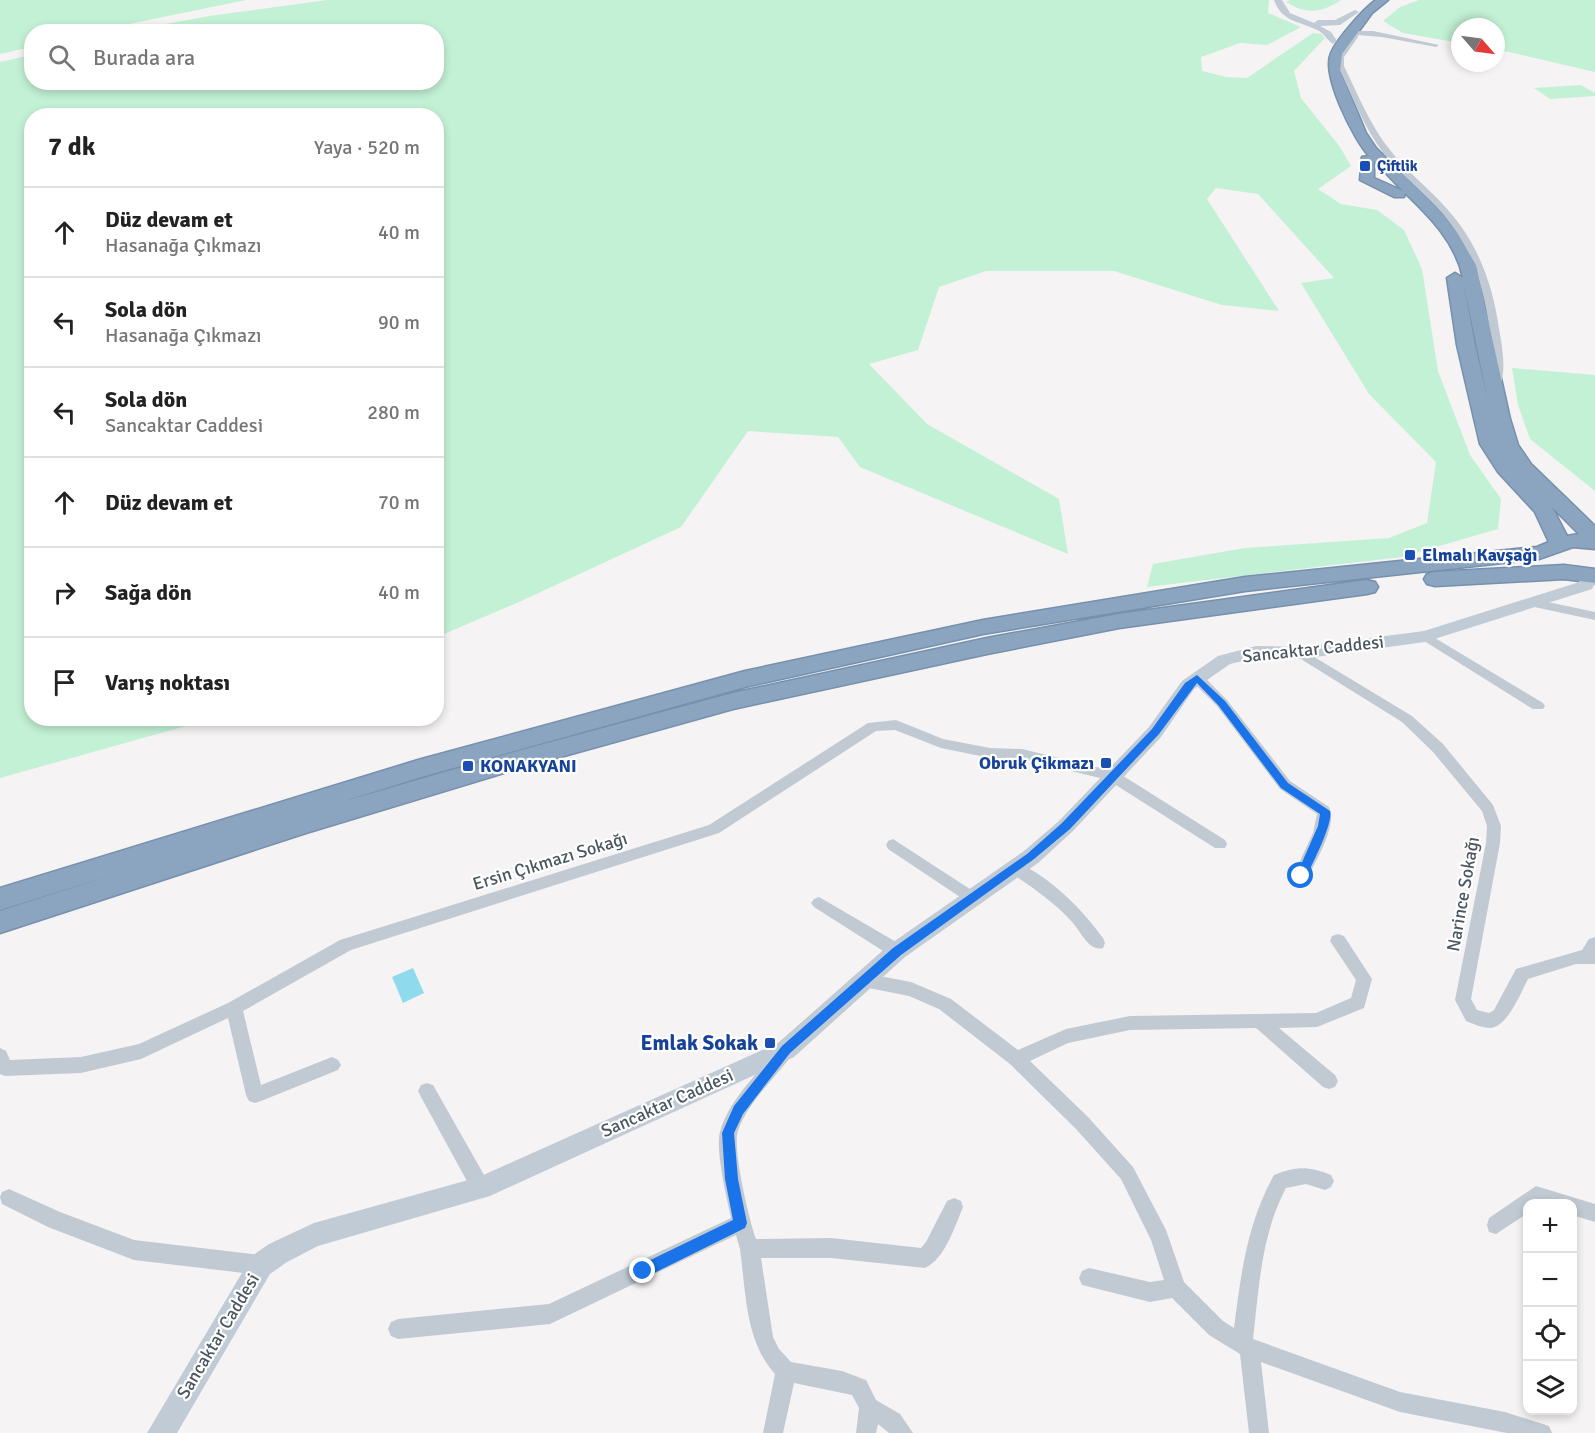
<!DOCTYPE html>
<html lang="tr">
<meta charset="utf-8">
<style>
:root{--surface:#fff;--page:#f6f6f6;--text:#222;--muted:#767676;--line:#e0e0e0}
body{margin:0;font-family:Signika,sans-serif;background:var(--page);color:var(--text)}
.controls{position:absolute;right:18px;bottom:18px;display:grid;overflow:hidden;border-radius:12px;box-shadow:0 3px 9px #0003}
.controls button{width:54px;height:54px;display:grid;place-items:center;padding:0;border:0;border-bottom:2px solid var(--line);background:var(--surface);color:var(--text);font:30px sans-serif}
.compass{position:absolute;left:1451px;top:18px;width:54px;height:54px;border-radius:50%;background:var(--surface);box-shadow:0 3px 9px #0003;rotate:118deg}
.stop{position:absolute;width:18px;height:18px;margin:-14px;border:4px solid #1a73e8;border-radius:50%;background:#fff}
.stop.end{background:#1a73e8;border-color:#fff;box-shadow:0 2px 6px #0008}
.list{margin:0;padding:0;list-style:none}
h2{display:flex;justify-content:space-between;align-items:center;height:78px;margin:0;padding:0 24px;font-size:26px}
h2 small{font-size:20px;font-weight:400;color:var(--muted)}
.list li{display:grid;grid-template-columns:39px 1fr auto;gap:18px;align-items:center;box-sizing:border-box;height:90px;padding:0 24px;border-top:2px solid var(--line)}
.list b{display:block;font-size:22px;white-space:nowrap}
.list p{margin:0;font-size:20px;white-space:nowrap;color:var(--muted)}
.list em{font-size:20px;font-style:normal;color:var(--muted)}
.icon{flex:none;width:33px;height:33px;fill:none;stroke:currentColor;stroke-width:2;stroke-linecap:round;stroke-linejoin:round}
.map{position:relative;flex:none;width:1595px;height:1433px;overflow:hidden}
.search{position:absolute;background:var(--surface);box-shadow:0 3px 9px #0003;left:24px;top:24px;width:420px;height:66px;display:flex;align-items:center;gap:15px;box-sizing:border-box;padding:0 21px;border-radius:24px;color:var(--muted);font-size:22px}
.panel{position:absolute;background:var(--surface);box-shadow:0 3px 9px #0003;left:24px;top:108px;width:420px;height:618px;border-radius:24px}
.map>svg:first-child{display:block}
.green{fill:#c3f1d5}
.water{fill:#90daee}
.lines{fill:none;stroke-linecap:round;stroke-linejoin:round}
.highway-casing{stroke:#7690ad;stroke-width:3}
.street{fill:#c1cad2;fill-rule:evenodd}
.secondary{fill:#c1cbd6;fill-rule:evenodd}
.highway{fill:#8ba5c1;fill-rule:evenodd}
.route{fill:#1a73e8}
.transit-dot{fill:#1a4fb4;stroke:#fff;stroke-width:2}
.labels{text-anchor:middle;stroke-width:4.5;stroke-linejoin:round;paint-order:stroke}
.far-transit-label{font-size:15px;font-weight:bold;fill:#164399;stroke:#fff;text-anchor:start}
.transit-label{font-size:18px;font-weight:bold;fill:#164399;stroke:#fff;text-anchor:start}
.street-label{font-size:18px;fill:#4a5661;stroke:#fff}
.near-transit-label{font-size:21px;font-weight:bold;fill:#164399;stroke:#fff;text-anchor:end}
</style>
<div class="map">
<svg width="1595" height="1433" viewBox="0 0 1595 1433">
<rect width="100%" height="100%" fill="#f5f3f3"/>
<!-- green -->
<g class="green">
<path d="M0 0H246L95 31 32 32 31 47 0 54Z"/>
<path d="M327 0H1269L1268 13 1301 27 1267 45 1240 43 1201 57 1202 71 1226 77 1247 78 1313 33 1321 34 1325 38 1294 71 1301 98 1340 147 1351 166 1318 189 1341 204 1377 210 1404 230 1422 269 1438 371 1470 455 1501 499 1498 529 1401 557 1147 587 1153 564 1245 548 1389 538 1427 523 1436 462 1369 394 1301 283 1334 278 1258 194 1216 188 1207 199 1279 311 1222 305 1114 271H986L939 287 918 350 869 364 927 424 1059 499 1068 554 860 467 838 437 748 431 681 527 519 602 437 637 436 116H32V718L211 719 0 778V62L31 55 32 82H436V32L129 31 209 16Z"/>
<path d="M1290 0H1341C1321 13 1307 15 1286 2Z"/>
<path d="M1419 0H1595V72L1496 49V27H1460V43L1403 33 1383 21 1400 7Z"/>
<path d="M1581 85 1595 93V96L1550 99 1534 88Z"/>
<path d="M1512 368 1595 375V491L1530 439 1518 405Z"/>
</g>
<!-- water -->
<path class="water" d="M413 968 424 993 403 1003 392 977Z"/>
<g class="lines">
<defs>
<g id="highway">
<path d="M1376 0H1388L1372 13 1342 54 1340 71 1366 133 1376 148 1439 210 1456 231 1476 265 1510 419 1518 445 1531 464 1595 526V549L1573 547 1539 559 1245 591 983 634 745 687 421 777 338 803 514 752 733 693 987 638 1119 614 1367 580 1375 582 1378 587 1375 592 1367 594 1119 628 987 654 733 709 514 770 306 833 0 933V911L121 872 0 910V888L418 760 745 671 983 620 1245 577 1537 547 1549 542 1535 512 1498 472 1480 444 1457 345 1447 278 1455 273 1463 278C1456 243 1430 217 1405 193L1404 197H1394L1360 180 1362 157 1369 156C1354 140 1321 75 1331 53 1337 39 1363 9 1376 0ZM1374 161 1403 191 1374 178ZM1463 280 1488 401 1475 345ZM1552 507 1579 534 1567 536Z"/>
<path d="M1564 565 1595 569V583L1564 579 1435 586 1427 584 1424 579 1427 574 1435 572Z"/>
</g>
</defs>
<!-- highway casing -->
<use href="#highway" class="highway-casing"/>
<!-- street -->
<g class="street">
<path d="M1352 31H1373L1439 45 1436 47 1382 37 1357 35 1358 37 1344 57V66C1358 95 1370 125 1390 150 1407 172 1429 188 1447 209 1478 243 1493 285 1499 329 1502 345 1506 368 1501 383H1493L1492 381C1493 321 1482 260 1443 214 1425 193 1402 176 1385 155 1364 128 1352 96 1338 66V57L1352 37 1349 33Z"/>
<path d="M1529 598 1595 612V620L1525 605 1523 602Z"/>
<path d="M1425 632 1543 703 1545 706 1543 709H1533L1421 639 1419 636 1421 633Z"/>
<path d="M1301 649 1412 716 1443 744 1493 805 1501 826 1500 843 1471 999 1477 1010 1489 1013 1494 1010 1516 969 1582 950 1589 939 1595 937V964H1576L1528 979C1521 992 1507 1028 1490 1028 1483 1028 1473 1024 1466 1021L1455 1000 1486 843 1487 826 1482 811 1433 752 1402 722 1296 656 1295 653Z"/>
<path d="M1197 674 1202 675 1227 700 1290 781 1329 807C1338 825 1315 863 1306 880L1301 882 1296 880 1293 876 1313 833 1317 814 1280 789 1217 706 1192 681 1190 678 1192 675Z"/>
<path d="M896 720 943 739 990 748 1022 749 1117 772 1225 840 1227 844 1225 848H1215L1108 780 1022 759 990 758 941 748 895 730 876 731 719 833 351 950 243 1011 261 1085 332 1057 338 1060 341 1065 338 1070 261 1101 255 1103 249 1101 246 1095 228 1018 141 1059 81 1073 5 1076 0 1074V1048L6 1051 10 1060 81 1057 139 1044 228 1003 340 940 709 825 868 723Z"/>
<path d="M893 839 976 893 979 897 976 901 971 903 966 901 888 849 886 845 888 841Z"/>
<path d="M1014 862C1046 872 1084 911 1103 938L1105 943 1103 948C1089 952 1081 932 1073 923 1054 902 1032 887 1009 872L1006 868 1009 864Z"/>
<path d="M819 897 903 946 905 951 903 956 897 958 891 956 814 907 811 903 814 899Z"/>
<path d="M1338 934 1344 936 1372 979 1364 1008 1317 1027 1279 1028 1335 1075 1338 1081 1335 1087 1329 1089 1323 1087 1256 1028 1130 1030 1068 1043 1030 1061 1088 1117 1133 1167 1166 1230 1184 1282 1223 1321 1234 1328C1241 1274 1247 1223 1274 1175 1296 1166 1309 1166 1331 1175L1334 1181 1331 1187 1325 1190 1306 1184 1286 1188C1261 1235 1259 1288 1253 1339L1400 1392 1505 1412 1549 1426 1552 1433H1507L1400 1412 1261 1362 1269 1433H1249L1240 1354 1209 1335 1172 1298 1150 1302 1082 1285 1079 1278 1082 1271 1089 1268 1150 1282 1164 1280 1151 1240 1121 1179 1076 1129 1010 1064 939 1009 909 996 864 987 858 985 856 980 858 975 864 973 911 982 951 999 1018 1050 1066 1029 1130 1016 1316 1013 1351 998 1356 980 1330 941 1332 936Z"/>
<path d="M783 1046 789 1049 792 1054 789 1059C772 1081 747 1104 738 1131 732 1148 749 1220 756 1239L831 1238 921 1248 926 1242 947 1201 954 1198 961 1201 963 1207C955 1226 945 1259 925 1268L831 1258H761L773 1337 779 1349 791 1362 842 1371 866 1380 876 1400 900 1414 913 1433H889L878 1424 876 1433H856L859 1408 852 1395 794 1383 783 1433H763L775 1374C745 1341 746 1292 740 1249L736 1235 550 1324 398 1339 391 1336 388 1329 391 1322 398 1319 549 1304 731 1218C727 1199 715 1149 720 1132 728 1101 758 1073 777 1049Z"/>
<path d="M427 1083 433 1085 488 1182 490 1188 488 1194 481 1197 474 1194 421 1097 418 1091 421 1085Z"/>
<path d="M1536 1186 1595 1204V1222L1572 1215V1204H1528V1213L1496 1234 1489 1232 1487 1225 1489 1218Z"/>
<path d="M9 1189 60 1212 134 1240 261 1255 268 1258 271 1265 268 1272 261 1275 134 1260 48 1227 2 1204 0 1197 2 1192Z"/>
</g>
<!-- secondary -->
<g class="secondary">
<path d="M1274 0H1282L1290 13 1314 23 1318 20H1335L1355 10 1359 12 1340 25 1320 26 1331 32 1337 41 1333 44C1328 41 1325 35 1319 31 1301 21 1282 23 1274 0Z"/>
<path d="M1590 570 1595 571V583L1592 589 1425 642 1301 659 1256 658 1230 664 1194 689 1161 737 1073 831 1038 863 905 957 794 1057 490 1196 318 1246 287 1262 270 1274 177 1433H147L252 1256 269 1244 314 1223 479 1177 778 1043 889 945 1024 851 1059 821 1149 727 1182 681 1218 656 1256 646 1301 647 1424 631 1570 585 1579 582 1584 571Z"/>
</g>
<!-- highway -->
<use href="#highway" class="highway"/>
</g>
<!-- route -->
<path class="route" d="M1197 675 1225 701 1288 783 1330 811C1334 822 1311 867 1305 879H1298L1296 876 1318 826 1320 814 1281 788 1218 705 1197 683 1159 734 1070 829 1034 859 901 955 790 1053 743 1114 734 1133 738 1179 747 1223 745 1228 648 1276 643 1278 638 1276 636 1271 638 1266 733 1220 725 1179 722 1133 734 1106 782 1046 893 948 1027 854 1062 823 1152 729 1185 683Z"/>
<!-- markers -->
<g class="transit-dot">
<rect x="1359" y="160" width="12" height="12" rx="3"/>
<rect x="1404" y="549" width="12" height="12" rx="3"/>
<rect x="1100" y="757" width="12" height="12" rx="3"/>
<rect x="462" y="760" width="12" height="12" rx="3"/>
<rect x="764" y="1037" width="12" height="12" rx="3"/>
</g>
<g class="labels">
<!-- far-transit labels -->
<g class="far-transit-label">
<text x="1377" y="171">Çi̇ftli̇k</text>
</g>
<!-- transit labels -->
<g class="transit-label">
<text x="1422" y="561">Elmalı Kavşağı</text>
<text x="1094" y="769" text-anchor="end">Obruk Çikmazı</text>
<text x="480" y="772">KONAKYANI</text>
</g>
<!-- street labels -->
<g class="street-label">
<text transform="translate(1313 649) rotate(-6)" y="6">Sancaktar Caddesi</text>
<text transform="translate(550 861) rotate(-17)" y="6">Ersin Çıkmazı Sokağı</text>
<text transform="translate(1463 894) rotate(-80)" y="6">Narince Sokağı</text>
<text transform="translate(667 1103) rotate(-24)" y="6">Sancaktar Caddesi</text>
<text transform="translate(218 1336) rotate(-59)" y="6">Sancaktar Caddesi</text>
</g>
<!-- near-transit labels -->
<g class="near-transit-label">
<text x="758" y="1050">Emlak Sokak</text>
</g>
</g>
</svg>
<div class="controls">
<button>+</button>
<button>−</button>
<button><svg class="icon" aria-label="locate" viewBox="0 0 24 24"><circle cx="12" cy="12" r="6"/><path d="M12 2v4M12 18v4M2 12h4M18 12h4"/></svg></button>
<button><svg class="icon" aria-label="layers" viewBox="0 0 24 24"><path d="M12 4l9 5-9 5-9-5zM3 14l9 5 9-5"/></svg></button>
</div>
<svg class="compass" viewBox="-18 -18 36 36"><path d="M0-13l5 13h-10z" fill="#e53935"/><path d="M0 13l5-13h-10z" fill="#767676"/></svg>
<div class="stop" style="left:1301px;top:876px"></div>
<div class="stop end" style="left:643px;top:1271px"></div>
<div class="search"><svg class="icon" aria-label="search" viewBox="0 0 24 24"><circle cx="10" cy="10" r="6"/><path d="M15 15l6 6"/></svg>Burada ara</div>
<section class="panel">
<h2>7 dk<small>Yaya · 520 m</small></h2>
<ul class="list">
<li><svg class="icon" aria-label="ahead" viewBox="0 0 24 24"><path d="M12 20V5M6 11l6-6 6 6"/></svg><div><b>Düz devam et</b><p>Hasanağa Çıkmazı</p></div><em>40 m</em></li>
<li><svg class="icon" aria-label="left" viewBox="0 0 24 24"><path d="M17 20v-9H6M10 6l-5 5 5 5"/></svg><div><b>Sola dön</b><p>Hasanağa Çıkmazı</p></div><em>90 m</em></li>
<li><svg class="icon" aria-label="left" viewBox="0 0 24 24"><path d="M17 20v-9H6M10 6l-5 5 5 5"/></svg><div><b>Sola dön</b><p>Sancaktar Caddesi</p></div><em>280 m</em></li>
<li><svg class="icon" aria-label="ahead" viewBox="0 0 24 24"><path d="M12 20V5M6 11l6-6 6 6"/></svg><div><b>Düz devam et</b></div><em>70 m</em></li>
<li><svg class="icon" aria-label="right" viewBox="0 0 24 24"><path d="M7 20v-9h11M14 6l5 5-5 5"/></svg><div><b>Sağa dön</b></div><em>40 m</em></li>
<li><svg class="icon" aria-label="arrive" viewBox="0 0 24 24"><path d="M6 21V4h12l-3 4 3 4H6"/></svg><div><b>Varış noktası</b></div></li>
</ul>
</section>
</div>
